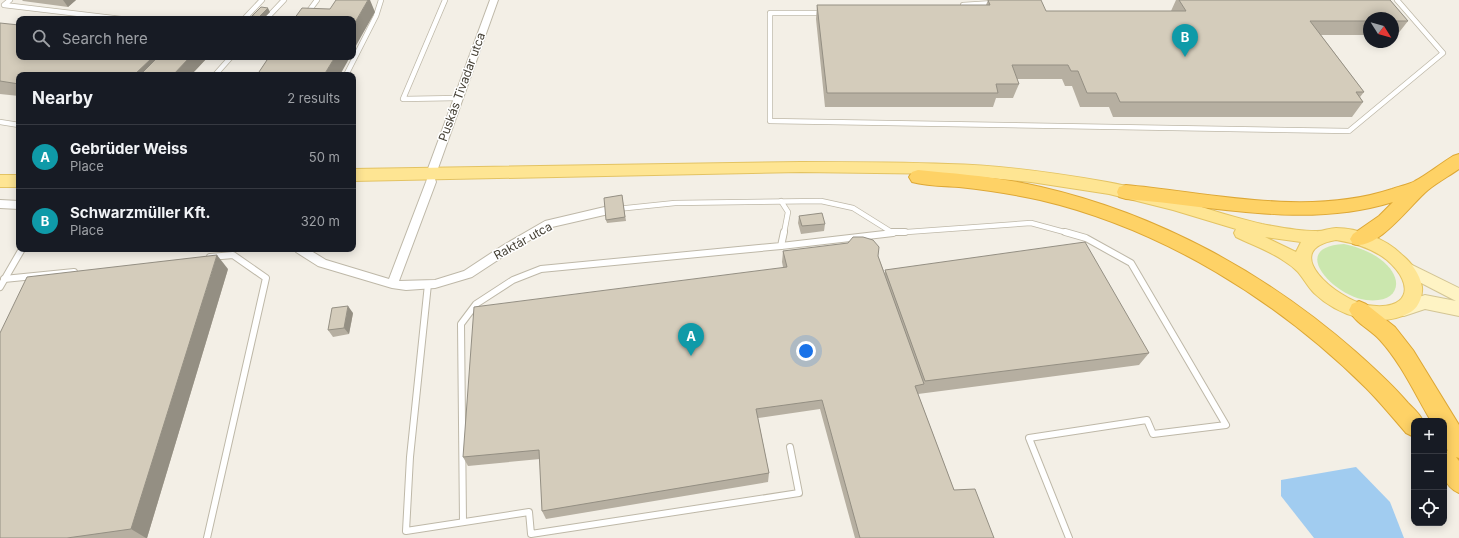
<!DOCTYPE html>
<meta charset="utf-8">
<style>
:root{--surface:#171b24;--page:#242831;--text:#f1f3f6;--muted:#9ea1a6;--line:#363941;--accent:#d93025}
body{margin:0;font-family:Inter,sans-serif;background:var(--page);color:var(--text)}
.controls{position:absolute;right:12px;bottom:12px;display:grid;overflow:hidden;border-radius:8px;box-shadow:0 2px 10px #0003}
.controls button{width:36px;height:36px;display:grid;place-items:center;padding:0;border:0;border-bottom:1px solid var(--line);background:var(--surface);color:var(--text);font:20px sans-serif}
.compass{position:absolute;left:1363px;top:12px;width:36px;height:36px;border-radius:50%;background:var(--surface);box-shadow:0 2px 10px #0003;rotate:127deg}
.you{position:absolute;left:806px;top:351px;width:14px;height:14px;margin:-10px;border:3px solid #fff;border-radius:50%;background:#1a73e8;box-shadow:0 0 0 6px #1a73e833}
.badge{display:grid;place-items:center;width:26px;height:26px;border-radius:50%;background:var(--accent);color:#fff;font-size:13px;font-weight:700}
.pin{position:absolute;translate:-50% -33px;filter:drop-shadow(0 1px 2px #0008)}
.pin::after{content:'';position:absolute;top:21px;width:14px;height:12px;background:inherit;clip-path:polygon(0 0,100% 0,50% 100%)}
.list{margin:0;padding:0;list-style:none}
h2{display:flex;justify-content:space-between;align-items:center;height:52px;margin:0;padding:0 16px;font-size:17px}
h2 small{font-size:13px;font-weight:400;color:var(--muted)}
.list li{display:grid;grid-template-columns:26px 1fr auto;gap:12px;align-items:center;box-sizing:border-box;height:64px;padding:0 16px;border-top:1px solid var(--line)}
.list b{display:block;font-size:15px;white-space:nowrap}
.list p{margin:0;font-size:13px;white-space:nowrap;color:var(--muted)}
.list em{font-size:13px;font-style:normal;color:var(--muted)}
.icon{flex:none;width:22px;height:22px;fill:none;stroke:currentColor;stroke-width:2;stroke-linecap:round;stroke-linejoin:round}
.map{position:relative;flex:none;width:1459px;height:538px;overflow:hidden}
.search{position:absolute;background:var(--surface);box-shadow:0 2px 10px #0003;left:16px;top:16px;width:340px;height:44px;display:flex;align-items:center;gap:10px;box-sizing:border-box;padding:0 14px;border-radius:8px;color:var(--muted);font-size:15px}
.panel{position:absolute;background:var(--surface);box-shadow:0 2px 10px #0003;left:16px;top:72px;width:340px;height:180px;border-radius:8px}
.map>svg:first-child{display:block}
.green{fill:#cbe7ae}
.water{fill:#a1ccf0}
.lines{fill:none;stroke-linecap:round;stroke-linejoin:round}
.lane-far1-casing{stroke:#beb8a8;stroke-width:6}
.lane-casing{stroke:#beb8a8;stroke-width:8}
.street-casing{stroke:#beb8a8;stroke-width:2}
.secondary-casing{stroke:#d3c595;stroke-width:2}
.primary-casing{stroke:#e3c363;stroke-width:2}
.highway-casing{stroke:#dda735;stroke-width:2}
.lane-far1{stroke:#fff;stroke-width:4.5}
.lane{stroke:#fff;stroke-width:6}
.street{fill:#fff;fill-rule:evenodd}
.secondary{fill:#fef3c4;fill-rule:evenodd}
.primary{fill:#fee593;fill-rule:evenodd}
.highway{fill:#fed266;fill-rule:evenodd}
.wall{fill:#b6afa1}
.shaded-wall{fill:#948f83}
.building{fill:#d4ccbb;stroke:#948f83}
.labels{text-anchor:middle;stroke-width:3;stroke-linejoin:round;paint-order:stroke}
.street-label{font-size:12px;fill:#454035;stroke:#fff}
</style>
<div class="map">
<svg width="1459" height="538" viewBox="0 0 1459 538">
<rect width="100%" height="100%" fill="#f3efe6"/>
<!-- green -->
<path class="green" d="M1344 244C1357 247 1369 251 1380 259 1406 278 1400 304 1366 300 1334 296 1287 247 1344 244Z"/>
<!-- water -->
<path class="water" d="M1356 467 1390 502 1404 538H1314L1281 496V480Z"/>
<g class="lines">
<defs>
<g id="lane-far1">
<path d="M10 0 4 5 121 19"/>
<path d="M445 0 403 99 458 98"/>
<path d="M963 5 994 3"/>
<path d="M822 13H770V121L1349 131 1443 53 1397 0"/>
<path d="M244 19 262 0"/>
<path d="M266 19 284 0"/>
<path d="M303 19 317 0"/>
<path d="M215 75 231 57"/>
<path d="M346 75 376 16 381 0"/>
<path d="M0 122 19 125"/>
<path d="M781 201 788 212 784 233"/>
<path d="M617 209 675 203 821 201 853 208 893 233 1031 223 1068 233"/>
</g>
<g id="lane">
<path d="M892 232H905"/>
<path d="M1065 232 1086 238 1131 263 1226 425 1153 434 1147 420 1029 438 1069 538"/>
<path d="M781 246 893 233"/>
<path d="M4 279 74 272"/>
<path d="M428 284 410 457 406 531 529 512 531 534 799 493 790 447"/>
<path d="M0 287 22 249"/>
<path d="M463 522 461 324 476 304 513 280 541 269 781 246 784 232"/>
<path d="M207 538 266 278 233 255 210 257"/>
</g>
<g id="street">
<path d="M490 0H498L436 174 435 177H427L426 174Z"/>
<path d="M431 178 435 179 436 182 399 281 435 280 464 271 502 246 545 221 613 205 617 206 618 209 617 212 613 213 552 227 510 252 472 277 435 288 406 290 392 288 318 266 296 252 295 249H308L326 260 389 279 426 182 427 179Z"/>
<path d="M0 200 19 201V209L0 208Z"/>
</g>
<path id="secondary" d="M1404 261 1459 288V316L1425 309 1404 316 1398 314 1396 309 1398 304 1425 295 1456 301 1398 271 1396 267 1398 263Z"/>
<g id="primary">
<path d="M801 162C850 162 899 162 948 164 1001 165 1055 173 1107 182 1160 191 1210 212 1262 224 1278 227 1298 231 1315 231 1322 232 1329 228 1336 228 1358 228 1386 239 1401 254 1411 262 1420 274 1422 287 1423 297 1418 309 1409 313 1378 329 1338 316 1314 293 1308 287 1304 279 1298 272 1294 268 1289 264 1284 261 1270 251 1252 245 1236 237L1234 233 1236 229 1173 210 1109 194 1031 182 950 174 801 172 353 181V169ZM1265 237 1301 242 1296 252ZM1336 240C1354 243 1372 248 1387 260 1417 286 1408 312 1367 305 1338 300 1277 250 1336 240Z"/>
<rect x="0" y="175" width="19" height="12"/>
</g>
<g id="highway">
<path d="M1459 154V169C1449 176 1438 182 1428 190 1411 204 1377 252 1353 244L1350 239 1353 234 1379 216 1393 202C1306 229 1215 206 1126 199L1119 197 1117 192 1119 187 1126 185C1213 193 1307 217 1392 189 1399 186 1408 185 1415 181 1428 174 1440 164 1453 156Z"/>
<path d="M918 170C959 174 1000 177 1041 187 1158 214 1266 273 1356 352 1374 368 1392 384 1408 403 1413 408 1420 414 1423 421H1414V437L1406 433C1393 418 1380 402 1366 388 1277 300 1163 229 1040 200 1013 194 987 190 959 187 944 186 927 186 912 182L909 177 912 172Z"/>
<path d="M1359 301 1366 304 1395 327 1413 350 1459 425V458L1456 457 1459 461V493C1439 484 1444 467 1444 449L1448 451 1444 443V421H1431C1415 394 1401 363 1380 340 1370 329 1355 323 1349 310L1352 304Z"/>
</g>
</defs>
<!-- lane-far1 casing -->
<use href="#lane-far1" class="lane-far1-casing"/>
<!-- lane casing -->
<use href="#lane" class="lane-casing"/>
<!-- street casing -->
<use href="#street" class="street-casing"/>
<!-- secondary casing -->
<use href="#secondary" class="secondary-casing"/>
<!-- primary casing -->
<use href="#primary" class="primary-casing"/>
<!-- highway casing -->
<use href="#highway" class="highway-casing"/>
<!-- lane-far1 -->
<use href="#lane-far1" class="lane-far1"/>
<!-- lane -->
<use href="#lane" class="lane"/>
<!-- street -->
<use href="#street" class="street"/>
<!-- secondary -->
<use href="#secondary" class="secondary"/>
<!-- primary -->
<use href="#primary" class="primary"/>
<!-- highway -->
<use href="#highway" class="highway"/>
</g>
<!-- wall -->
<g class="wall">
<path d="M22 0H76L68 7 23 1Z"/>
<path d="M988 0 1046 11H1171L1176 0H1390L1408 21 1397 35H1393V18H1369V35H1321L1364 92 1360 97 1363 102 1352 117H1113L1109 107H1080L1072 86H1065L1062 79H1017L1019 84 1013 98H996L993 107H825L816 19 817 5H986Z"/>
<path d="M270 12 263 19H253L252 16Z"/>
<path d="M0 23 19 57H208L191 75H19V96L0 94Z"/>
<path d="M622 195 626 221 607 223 606 220Z"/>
<path d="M799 216 825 224 824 231 801 234 798 223Z"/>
<path d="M38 249H52V250H39Z"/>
<path d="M783 251 878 256 885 274V270L1149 353 1139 365 918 394 954 490 994 538H855L820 409 758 418 769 473 768 482 546 519 542 511 540 459 468 466 463 457 783 267 782 262Z"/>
<path d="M228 269 147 538H0Z"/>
<path d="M353 313 349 334 333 337 328 330Z"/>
</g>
<!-- shaded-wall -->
<g class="shaded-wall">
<path d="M63 0H76L68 7Z"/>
<path d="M368 0H370L375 12 353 51V26Z"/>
<path d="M268 8 270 12 263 19H260L259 17Z"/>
<path d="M153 57H176L159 75H134Z"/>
<path d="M190 57H208L191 75H173Z"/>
<path d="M335 57H350L340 75H324Z"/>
<path d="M217 255 228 269 147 538H146L131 529Z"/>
<path d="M348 306 353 313 349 334 344 328Z"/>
</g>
<!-- building -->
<g class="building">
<path d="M336 0H368L353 26V19H294L302 8 330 9Z"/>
<path d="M988 0H1041L1046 11H1186L1179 0H1390L1408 21H1393V18H1369V21H1310L1364 92H1356L1363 102H1120L1116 93H1087L1078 71H1071L1068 65H1012L1019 84H996L998 93H827L817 5H990Z"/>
<path d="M261 7 268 8 259 17 252 16Z"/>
<path d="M0 23 19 25V57H153L134 75H19V84L0 81Z"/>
<path d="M158 57H190L173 75H140Z"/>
<path d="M269 57H335L324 75H257Z"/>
<path d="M622 195 625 217 606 220 604 198Z"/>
<path d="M822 213 825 224 802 226 799 216Z"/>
<path d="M853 237H863L873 240 879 247 878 256 924 384 915 386 954 490 975 489 994 538H860L822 400 756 409 769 473 542 511 539 450 463 457 474 307 787 267 783 251 848 243Z"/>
<path d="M1085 242 1149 353 925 381 885 270Z"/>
<path d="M217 255 131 529 67 538H0V333L27 277Z"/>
<path d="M348 306 344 328 328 330 332 308Z"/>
</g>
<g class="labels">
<!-- street labels -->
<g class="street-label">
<text transform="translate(462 87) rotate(-70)" y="4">Puskás Tivadar utca</text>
<text transform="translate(523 241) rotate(-29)" y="4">Raktár utca</text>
</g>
</g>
</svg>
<div class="controls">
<button>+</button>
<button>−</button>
<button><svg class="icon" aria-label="locate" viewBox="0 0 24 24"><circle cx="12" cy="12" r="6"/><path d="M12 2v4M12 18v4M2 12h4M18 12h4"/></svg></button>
</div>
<svg class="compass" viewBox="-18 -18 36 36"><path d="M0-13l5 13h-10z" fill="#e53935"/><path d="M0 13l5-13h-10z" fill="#9ea1a6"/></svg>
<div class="you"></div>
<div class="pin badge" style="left:691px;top:356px;background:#0f9aa8">A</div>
<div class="pin badge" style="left:1185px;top:57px;background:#0f9aa8">B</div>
<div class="search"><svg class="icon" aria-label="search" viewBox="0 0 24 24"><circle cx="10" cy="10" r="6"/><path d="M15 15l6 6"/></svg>Search here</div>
<section class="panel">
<h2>Nearby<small>2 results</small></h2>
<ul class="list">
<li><span class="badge" style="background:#0f9aa8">A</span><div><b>Gebrüder Weiss</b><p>Place</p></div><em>50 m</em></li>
<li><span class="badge" style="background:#0f9aa8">B</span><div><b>Schwarzmüller Kft.</b><p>Place</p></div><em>320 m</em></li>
</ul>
</section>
</div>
